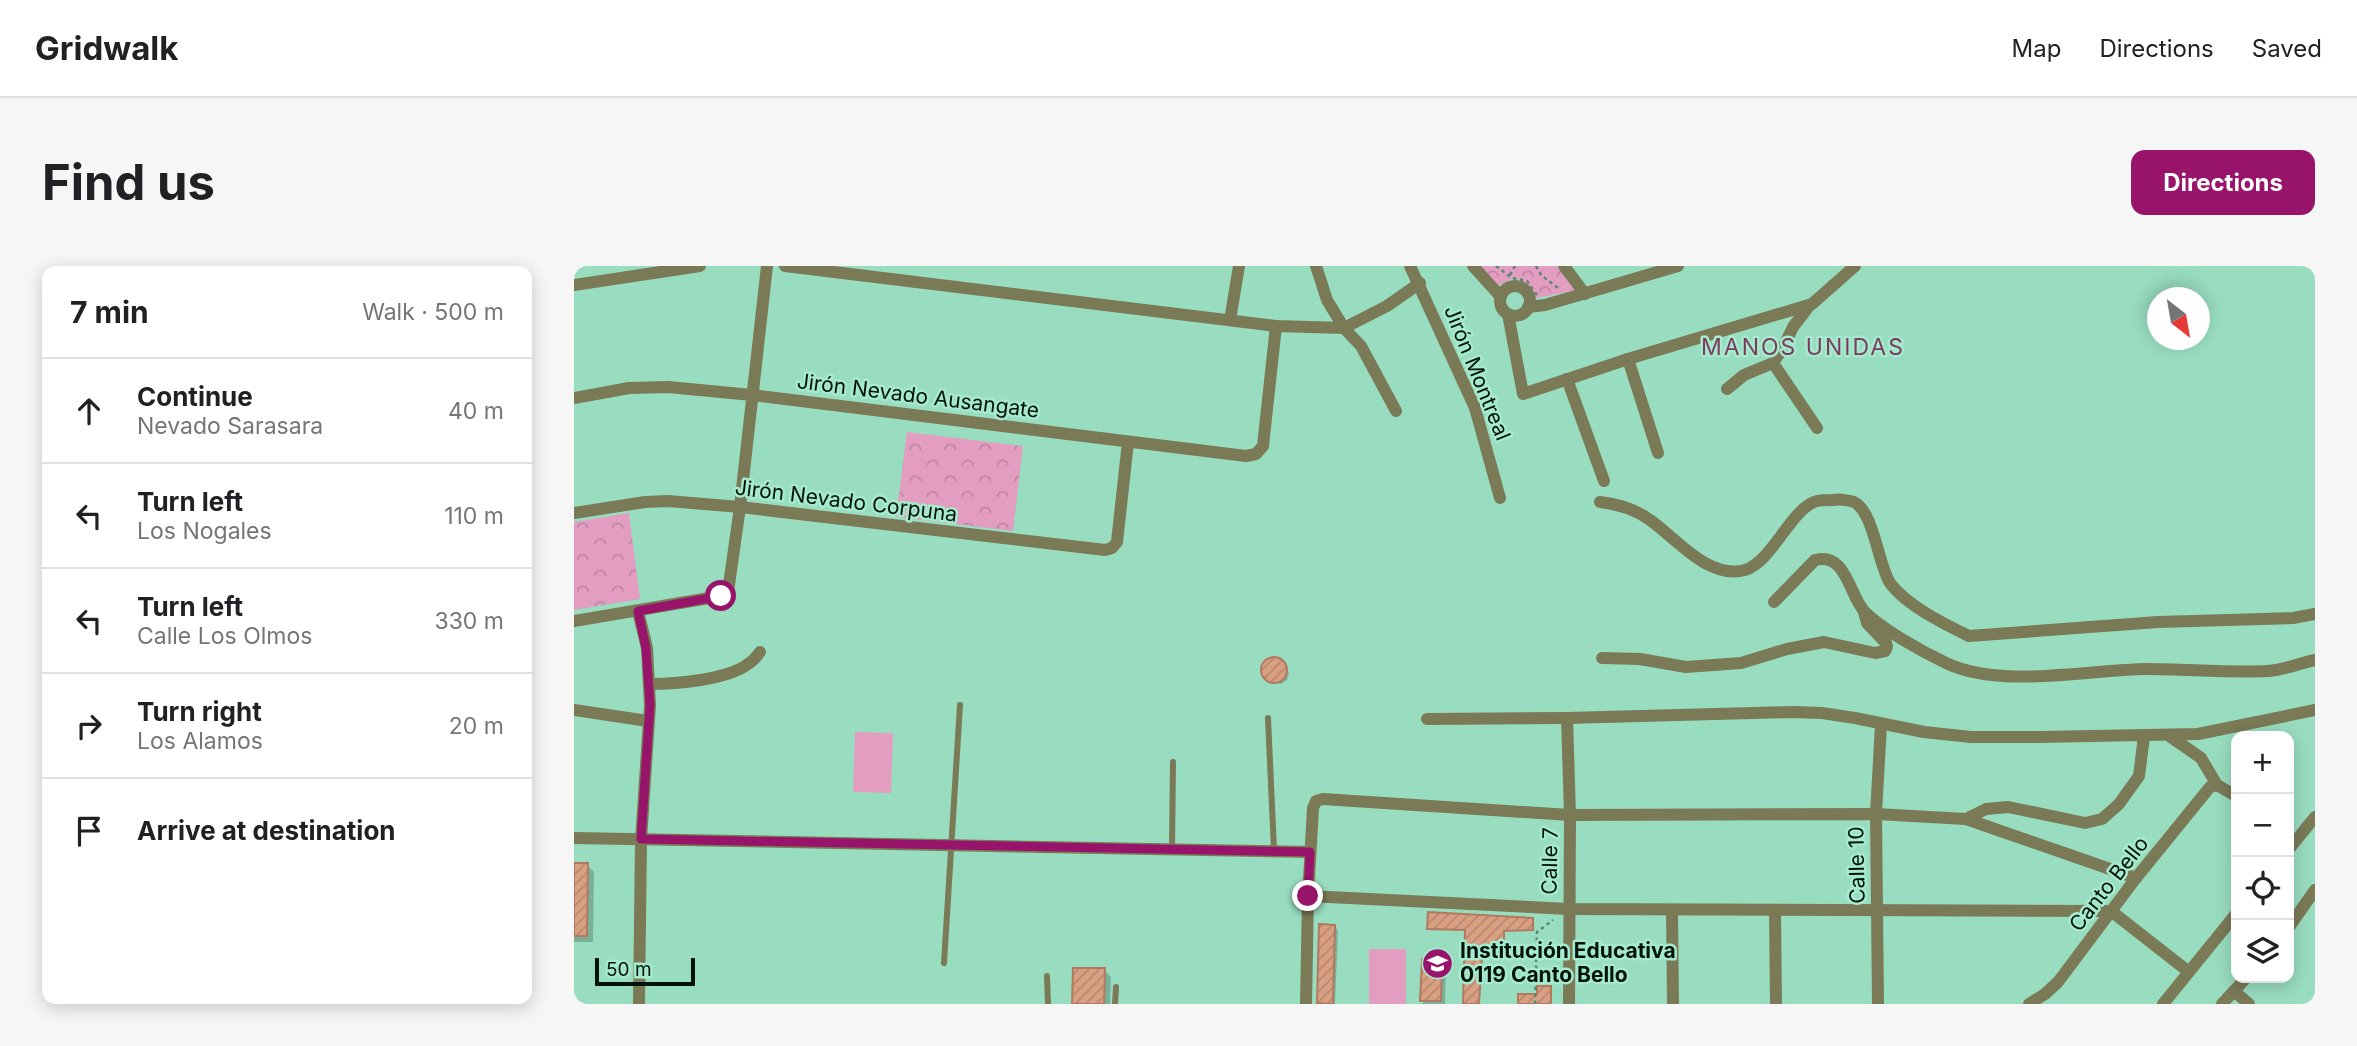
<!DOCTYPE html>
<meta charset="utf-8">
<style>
:root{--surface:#fff;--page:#f6f6f6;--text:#202124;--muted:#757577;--line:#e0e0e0;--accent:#98146a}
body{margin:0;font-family:Inter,sans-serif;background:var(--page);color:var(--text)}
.controls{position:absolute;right:21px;bottom:21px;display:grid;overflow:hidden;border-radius:14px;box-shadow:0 4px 18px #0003}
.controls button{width:63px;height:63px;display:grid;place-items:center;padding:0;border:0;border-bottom:2px solid var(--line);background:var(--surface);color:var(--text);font:35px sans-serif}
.compass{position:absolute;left:1573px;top:21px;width:63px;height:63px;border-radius:50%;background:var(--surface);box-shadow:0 4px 18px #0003;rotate:149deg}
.scale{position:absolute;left:21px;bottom:18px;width:100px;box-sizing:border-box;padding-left:7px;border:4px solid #00130a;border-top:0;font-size:19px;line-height:24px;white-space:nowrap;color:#00130a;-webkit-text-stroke:5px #a6eace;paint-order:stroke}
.stop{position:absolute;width:21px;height:21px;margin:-16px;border:5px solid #98146a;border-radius:50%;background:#fff}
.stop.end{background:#98146a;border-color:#fff;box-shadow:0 2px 7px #0008}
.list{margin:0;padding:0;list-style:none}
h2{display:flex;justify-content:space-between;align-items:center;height:91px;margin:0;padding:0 28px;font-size:30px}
h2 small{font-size:23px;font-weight:400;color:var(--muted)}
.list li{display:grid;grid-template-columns:46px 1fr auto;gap:21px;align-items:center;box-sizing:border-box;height:105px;padding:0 28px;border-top:2px solid var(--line)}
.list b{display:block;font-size:26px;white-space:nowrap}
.list p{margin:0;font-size:23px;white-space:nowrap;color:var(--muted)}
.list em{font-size:23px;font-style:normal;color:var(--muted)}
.icon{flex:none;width:38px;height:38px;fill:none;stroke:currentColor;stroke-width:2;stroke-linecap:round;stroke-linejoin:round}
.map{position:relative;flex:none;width:1741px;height:738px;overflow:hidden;border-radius:14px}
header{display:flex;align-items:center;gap:42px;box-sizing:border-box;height:98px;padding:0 35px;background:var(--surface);border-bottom:2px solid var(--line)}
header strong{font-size:33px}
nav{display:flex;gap:38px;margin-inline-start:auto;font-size:24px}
.intro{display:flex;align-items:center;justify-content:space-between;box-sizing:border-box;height:168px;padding:0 42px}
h1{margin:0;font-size:49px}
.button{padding:18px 32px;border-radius:14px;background:var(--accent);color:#fff;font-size:24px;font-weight:700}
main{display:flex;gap:42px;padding:0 42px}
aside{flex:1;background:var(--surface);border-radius:14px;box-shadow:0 4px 18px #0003}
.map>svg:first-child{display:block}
.grass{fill:#e29dc1}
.park{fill:url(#park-crowns)}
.shadow{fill:#0003}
.building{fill:url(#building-hatch);stroke:#b17a5f;stroke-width:2}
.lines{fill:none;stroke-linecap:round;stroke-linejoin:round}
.path{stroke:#598874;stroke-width:2.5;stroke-dasharray:3.5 3.5;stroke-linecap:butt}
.service{stroke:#7a7a57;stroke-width:6}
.minor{stroke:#7a7a57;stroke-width:12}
.route{stroke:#98146a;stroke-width:9}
.labels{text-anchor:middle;stroke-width:5;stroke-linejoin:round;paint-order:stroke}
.street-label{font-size:21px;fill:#00130a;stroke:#a6eace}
.poi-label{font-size:21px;font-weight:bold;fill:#00130a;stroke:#a6eace;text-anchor:start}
.neighbourhood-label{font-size:23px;letter-spacing:2px;fill:#7c3c60;stroke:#a6eace}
</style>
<header>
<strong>Gridwalk</strong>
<nav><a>Map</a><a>Directions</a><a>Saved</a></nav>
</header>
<div class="intro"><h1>Find us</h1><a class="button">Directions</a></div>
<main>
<aside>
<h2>7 min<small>Walk · 500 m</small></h2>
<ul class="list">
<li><svg class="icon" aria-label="ahead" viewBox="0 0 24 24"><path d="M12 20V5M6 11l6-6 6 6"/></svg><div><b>Continue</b><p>Nevado Sarasara</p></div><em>40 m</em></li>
<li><svg class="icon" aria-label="left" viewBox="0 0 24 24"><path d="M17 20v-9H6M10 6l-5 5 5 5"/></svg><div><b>Turn left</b><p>Los Nogales</p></div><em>110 m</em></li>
<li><svg class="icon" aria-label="left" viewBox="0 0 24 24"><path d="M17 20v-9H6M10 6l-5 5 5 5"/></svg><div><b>Turn left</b><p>Calle Los Olmos</p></div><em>330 m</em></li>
<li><svg class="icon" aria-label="right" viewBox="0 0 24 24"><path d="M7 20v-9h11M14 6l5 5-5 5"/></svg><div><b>Turn right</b><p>Los Alamos</p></div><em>20 m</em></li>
<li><svg class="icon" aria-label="arrive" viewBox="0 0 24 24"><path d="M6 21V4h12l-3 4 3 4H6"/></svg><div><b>Arrive at destination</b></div></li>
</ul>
</aside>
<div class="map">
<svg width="1741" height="738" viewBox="0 0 1741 738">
<defs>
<pattern id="park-crowns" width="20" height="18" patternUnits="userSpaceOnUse" patternTransform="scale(1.75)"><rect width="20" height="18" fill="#e29dc1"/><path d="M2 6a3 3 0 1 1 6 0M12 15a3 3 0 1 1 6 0" fill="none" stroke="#c086a4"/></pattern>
<pattern id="building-hatch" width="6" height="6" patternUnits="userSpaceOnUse" patternTransform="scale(1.75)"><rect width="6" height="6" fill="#d89f83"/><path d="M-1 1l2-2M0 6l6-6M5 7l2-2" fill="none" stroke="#b88870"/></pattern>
</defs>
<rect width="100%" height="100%" fill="#99ddc1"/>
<!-- grass -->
<g class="grass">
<path d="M281 466 319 467 317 527 279 526Z"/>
<rect x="795" y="683" width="37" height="55"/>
</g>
<!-- park -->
<g class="park">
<path d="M905 0H983L1002 24 963 32 946 13H938L923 20Z"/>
<path d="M333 166 449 180 439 265 322 251Z"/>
<path d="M55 247 66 333 0 344V256Z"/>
</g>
<!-- shadow -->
<g class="shadow">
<path d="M698 393 705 394 715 407 713 414 707 418 696 416 689 402 692 396Z"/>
<path d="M0 599H13L20 606 19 676H0Z"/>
<path d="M958 654 959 665H931V689H909L905 738H891L893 664 854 662Z"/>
<path d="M747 660 761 661 764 664 761 738H745Z"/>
<path d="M868 695 872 700 871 738H852L848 734Z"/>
<path d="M530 704 537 711 536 738H499Z"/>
</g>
<!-- building -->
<g class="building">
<circle cx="700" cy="404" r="13"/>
<path d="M0 597H14L13 670H0Z"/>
<path d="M854 646 959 652V664L930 665V689H908L905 738H889L891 664 853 663Z"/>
<path d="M745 658 761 659 759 738 743 737Z"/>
<path d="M848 693H868L867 735H846Z"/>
<path d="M499 702H531L530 738H498Z"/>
<path d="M963 720H977V738H944V728H963Z"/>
</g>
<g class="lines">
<!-- path -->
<g class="path">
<path d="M922 0 938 12 953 15 963 29"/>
<path d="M962 0 967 9 984 22"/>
<path d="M936 9 941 0"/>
<path d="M850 737V738"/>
<path d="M961 738 963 666 979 654"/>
</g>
<!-- service -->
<g class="service">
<path d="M694 452 700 584"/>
<path d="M598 583 599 496"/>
<path d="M370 697 386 439"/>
<path d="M473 710 474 738"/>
<path d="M541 738 542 721"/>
</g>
<!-- minor -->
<g class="minor">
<path d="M211 0 702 60 770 62 813 40 846 17"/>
<path d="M742 0 753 34 770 62 787 80 822 145"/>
<path d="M836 0 901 142 926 232"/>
<path d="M899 0 927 31"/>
<path d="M990 0 1011 28"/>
<path d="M0 19 126 0"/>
<circle cx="941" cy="35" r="15"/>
<path d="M954 41 971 39 1104 0"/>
<path d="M934 48 949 128 1054 93 1238 38 1281 0"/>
<path d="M656 54 665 0"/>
<path d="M1054 93 1084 187"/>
<path d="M1199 97 1243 162"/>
<path d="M993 113 1030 215"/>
<path d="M1153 123 1170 109 1199 97 1209 82 1219 61 1235 40"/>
<path d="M0 132 55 122 94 121 178 129 672 190 682 188 689 180 702 60"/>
<path d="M1026 236C1044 238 1061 243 1076 254 1102 272 1134 314 1171 304 1198 296 1218 241 1243 235 1247 234 1254 234 1259 234 1264 233 1274 234 1280 236 1300 246 1304 298 1316 317 1332 339 1370 358 1395 370L1584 356 1719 352 1741 348"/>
<path d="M0 247 71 236 94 235 166 241 531 284 538 282 543 276 554 176"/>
<path d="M1200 336 1241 294C1273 286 1275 330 1291 346 1309 364 1349 386 1372 397 1427 423 1512 404 1572 403 1613 403 1654 407 1694 405 1710 404 1726 397 1741 394"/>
<path d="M64 345 73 382 76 439 67 574 65 738"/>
<path d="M0 355 147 330 154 326 166 241 193 0"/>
<path d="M1028 392 1066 393 1112 401 1167 397 1213 383 1250 376 1301 387 1311 385 1313 381 1312 377 1293 357 1290 346"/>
<path d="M75 418C101 418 153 414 174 398 179 395 183 390 186 386"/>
<path d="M0 444 74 455"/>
<path d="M993 452 996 549 995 738"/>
<path d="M853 453 993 452 1219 446 1248 447 1281 452 1350 466 1397 471H1465L1624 468 1741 444"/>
<path d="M1594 469 1627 492 1643 519 1662 530"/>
<path d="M1392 553 1412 543 1434 541 1511 557 1528 553 1545 538 1565 510 1570 470"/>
<path d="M0 572 736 586"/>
<path d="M1715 583 1741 551"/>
<path d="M734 630 995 643 1537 645 1615 706"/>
<path d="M1098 644 1099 738"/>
<path d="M1201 644 1202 738"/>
<path d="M1715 661 1741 624"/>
<path d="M1660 725 1675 738"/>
<path d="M732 738 734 630 739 542 742 535 749 533 996 549 1302 548 1392 553 1562 612"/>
<path d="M1304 738 1302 548 1307 459"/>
<path d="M1455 738 1471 728 1484 716 1562 612 1636 521 1643 519"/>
<path d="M1589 738 1662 648"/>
<path d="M1648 738 1672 712"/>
</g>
</g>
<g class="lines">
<!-- route -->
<path class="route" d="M147 330 64 345 72 382 76 439 67 573 736 586 734 630"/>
</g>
<!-- icons -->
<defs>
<symbol id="school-disc" viewBox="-11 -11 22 22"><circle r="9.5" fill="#98146a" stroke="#a6eace"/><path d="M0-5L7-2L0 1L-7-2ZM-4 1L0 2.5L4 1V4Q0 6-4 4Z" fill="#fff"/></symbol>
</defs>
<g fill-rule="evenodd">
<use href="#school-disc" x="846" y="680" width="35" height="35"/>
</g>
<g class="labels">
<!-- street labels -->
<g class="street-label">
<text transform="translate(903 107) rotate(68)" y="7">Jirón Montreal</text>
<text transform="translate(344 130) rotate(7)" y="7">Jirón Nevado Ausangate</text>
<text transform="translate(272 235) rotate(7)" y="7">Jirón Nevado Corpuna</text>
<text transform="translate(976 595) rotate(-89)" y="7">Calle 7</text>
<text transform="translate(1283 599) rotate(-91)" y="7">Calle 10</text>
<text transform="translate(1535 618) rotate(-52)" y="7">Canto Bello</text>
</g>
<!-- poi labels -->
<g class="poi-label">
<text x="886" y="692">Institución Educativa<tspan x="886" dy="24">0119 Canto Bello</tspan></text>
</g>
<!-- neighbourhood labels -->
<g class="neighbourhood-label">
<text x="1229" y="89">MANOS UNIDAS</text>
</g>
</g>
</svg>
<div class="controls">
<button>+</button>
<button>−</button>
<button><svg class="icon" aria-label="locate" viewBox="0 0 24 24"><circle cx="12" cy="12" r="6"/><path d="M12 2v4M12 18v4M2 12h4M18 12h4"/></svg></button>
<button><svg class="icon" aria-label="layers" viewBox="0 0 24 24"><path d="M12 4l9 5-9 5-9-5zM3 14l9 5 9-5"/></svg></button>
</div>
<svg class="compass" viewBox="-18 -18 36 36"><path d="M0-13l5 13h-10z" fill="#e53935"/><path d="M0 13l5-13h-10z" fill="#757577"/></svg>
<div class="scale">50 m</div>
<div class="stop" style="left:147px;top:330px"></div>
<div class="stop end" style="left:734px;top:630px"></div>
</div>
</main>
